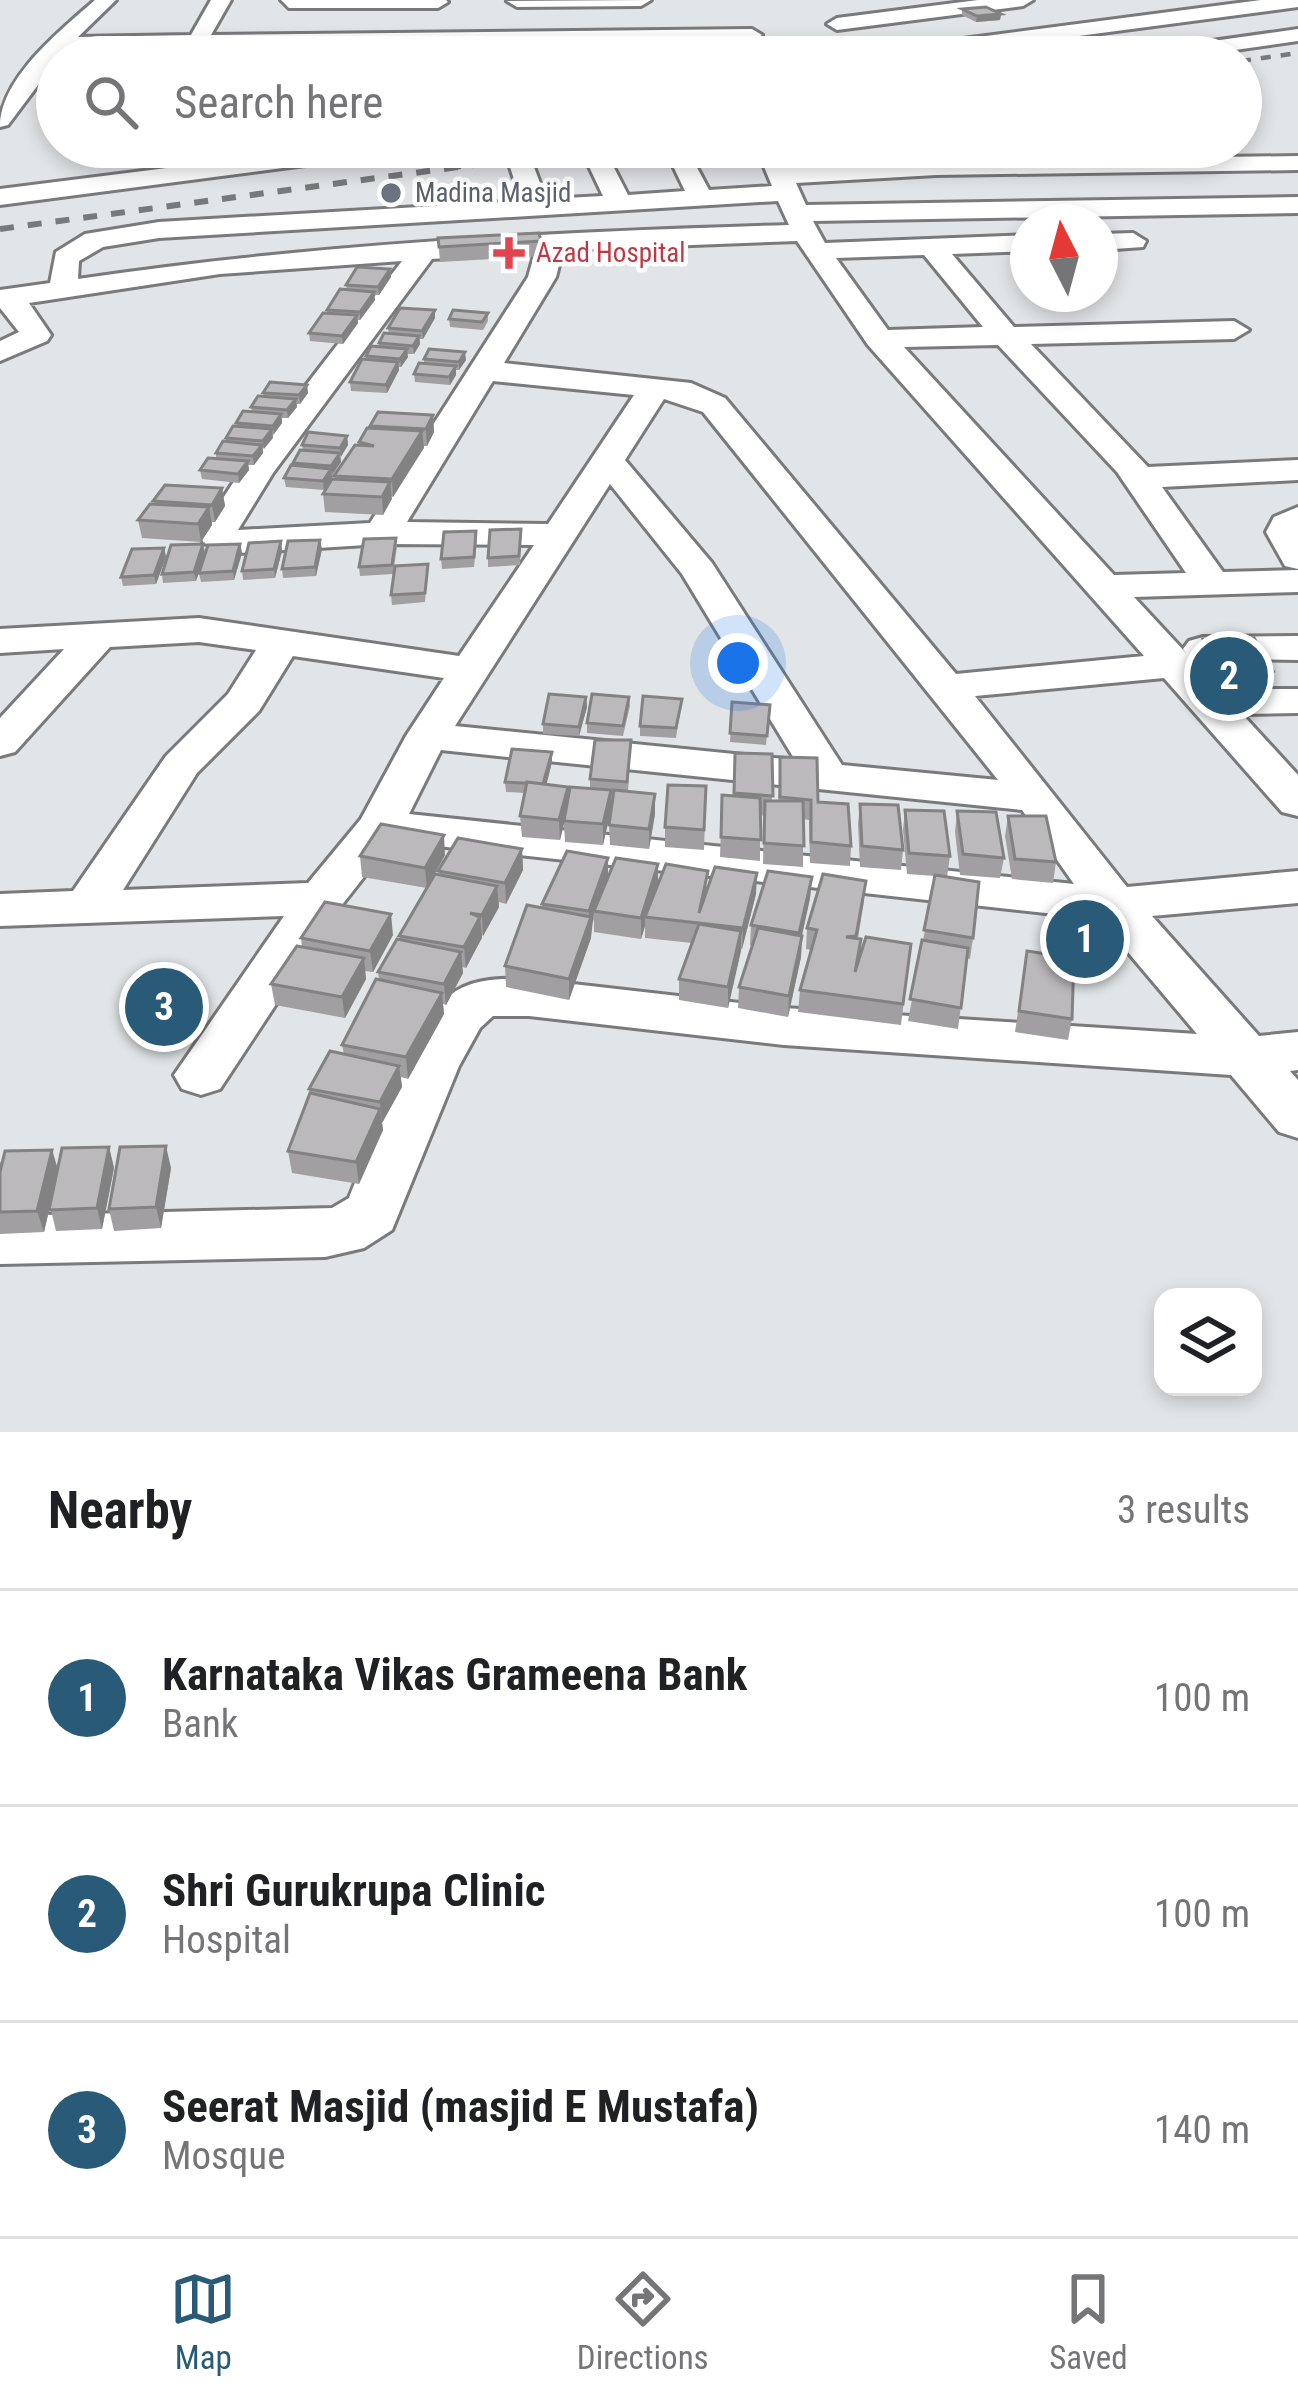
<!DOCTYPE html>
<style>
:root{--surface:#fff;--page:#f2f2f2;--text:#202124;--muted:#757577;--line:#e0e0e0;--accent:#295b78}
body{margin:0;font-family:"Roboto Condensed",sans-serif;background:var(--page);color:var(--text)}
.controls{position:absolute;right:36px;bottom:36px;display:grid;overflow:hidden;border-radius:24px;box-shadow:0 6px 18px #0003}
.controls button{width:108px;height:108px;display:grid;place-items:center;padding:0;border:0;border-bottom:3px solid var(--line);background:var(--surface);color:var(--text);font:60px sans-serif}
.compass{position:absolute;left:1010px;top:204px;width:108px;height:108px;border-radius:50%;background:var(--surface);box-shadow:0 6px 18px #0003;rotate:354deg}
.you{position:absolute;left:738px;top:663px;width:42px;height:42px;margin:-30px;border:9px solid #fff;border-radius:50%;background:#1a73e8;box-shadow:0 0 0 18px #1a73e833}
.badge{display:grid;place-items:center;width:78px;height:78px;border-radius:50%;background:var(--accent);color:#fff;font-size:39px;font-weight:700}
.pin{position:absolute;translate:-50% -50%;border:6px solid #fff;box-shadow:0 3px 12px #0006}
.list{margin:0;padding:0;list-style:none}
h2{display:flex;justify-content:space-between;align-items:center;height:156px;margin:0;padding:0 48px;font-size:51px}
h2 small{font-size:39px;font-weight:400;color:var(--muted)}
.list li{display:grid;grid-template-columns:78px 1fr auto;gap:36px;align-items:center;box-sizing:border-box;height:216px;padding:0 48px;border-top:3px solid var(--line)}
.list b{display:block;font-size:45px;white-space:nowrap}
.list p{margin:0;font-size:39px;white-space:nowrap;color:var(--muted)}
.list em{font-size:39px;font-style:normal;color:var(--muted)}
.icon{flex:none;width:66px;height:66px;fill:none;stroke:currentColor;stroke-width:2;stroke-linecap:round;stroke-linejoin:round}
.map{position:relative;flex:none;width:1298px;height:1432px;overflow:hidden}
.search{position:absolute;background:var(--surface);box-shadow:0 6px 18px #0003;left:36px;right:36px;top:36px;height:132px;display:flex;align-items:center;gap:30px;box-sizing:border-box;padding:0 42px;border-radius:66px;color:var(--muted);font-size:45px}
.sheet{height:804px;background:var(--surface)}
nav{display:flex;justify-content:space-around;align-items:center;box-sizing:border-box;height:168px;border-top:3px solid var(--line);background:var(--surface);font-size:33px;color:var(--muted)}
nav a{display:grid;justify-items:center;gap:6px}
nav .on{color:var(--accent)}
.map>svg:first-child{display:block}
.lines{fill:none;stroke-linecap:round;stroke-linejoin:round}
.minor-casing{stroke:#787a7c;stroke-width:6}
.minor{fill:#fff;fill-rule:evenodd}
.rail-far1{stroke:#77797a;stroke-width:4.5;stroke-dasharray:10 10;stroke-linecap:butt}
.rail{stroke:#77797a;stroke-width:6;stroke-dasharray:14 14;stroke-linecap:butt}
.wall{fill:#a19fa1}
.shaded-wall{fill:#838283}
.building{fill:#bbb9bb;stroke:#838283;stroke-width:3}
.worship-dot{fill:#6b7280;stroke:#fff;stroke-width:4.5}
.health-dot{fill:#e0444e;stroke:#fff;stroke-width:4.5}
.labels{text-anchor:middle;stroke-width:9;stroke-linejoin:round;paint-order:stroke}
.far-worship-label{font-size:27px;fill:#5b616d;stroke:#fff;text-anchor:start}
.far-health-label{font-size:27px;fill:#be3a42;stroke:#fff;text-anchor:start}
</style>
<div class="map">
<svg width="1298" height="1432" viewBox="0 0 1298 1432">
<rect width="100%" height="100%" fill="#e2e5e7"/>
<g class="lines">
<defs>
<g id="minor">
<path d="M95 0H116L78 37 191 35 211 0H231L211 35 752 29 762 35 752 41 65 49 8 125 0 127C0 78 60 31 95 0Z"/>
<path d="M281 0H446L448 2 438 8H289Z"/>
<path d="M651 0 641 6 517 7 507 1Z"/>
<path d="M978 0H1033L1023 6 837 30 827 24 837 18Z"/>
<path d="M1261 0H1298V7L920 57H861L872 51Z"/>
<path d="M1298 29V41L1186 57H1130L1141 51Z"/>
<path d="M333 147H402L390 154 0 205V189Z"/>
<path d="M664 147H686L709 190 772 186 756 147H780L789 168 936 161 1298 156V170L936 175 796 183 806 205 1298 197V213L813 221 825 243 1028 235V251L952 254 1014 327 1234 321 1249 330 1234 339 1031 344 1148 467 1298 460V480L1162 487 1223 572 1298 570V592L1134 597 1186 653 1183 649 1189 641 1203 637 1298 636V660L1190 658 1219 689H1298V713L1242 714 1298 775V816L1282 812 1164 678 975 696 1127 887 1298 871V903L1152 916 1259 1036 1298 1032V1070L1290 1071 1298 1080V1138L1279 1132 1231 1075 784 1045 529 1016H493L480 1028 459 1066 392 1230 364 1248 325 1257 0 1264V1216L332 1208 349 1198C369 1150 414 1018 456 991 476 978 505 978 529 979L784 1008 1197 1034 1100 919 392 841 338 910 220 1089 201 1095 182 1089 174 1075 284 916 0 926V894L73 891 166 756 228 694 256 650 199 642 110 647 15 752 0 756V718L64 649 0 653V629L199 618 459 656 534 545 382 544 238 553 204 543 199 535 246 463 402 261 220 274 29 303 51 335 47 341 0 361V341L19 332 0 308V290L50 283 56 252 85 234 159 222 521 201 510 167 522 160 534 167 546 199 603 196 584 156 596 149 608 156 628 195 685 191ZM778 201 789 225C551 232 313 244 78 279L79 261 103 247 159 238ZM797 241 868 345 1144 656 956 674 725 398 691 383 504 363 556 277 563 250ZM535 252 528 277 370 523 238 530 273 473 432 259ZM924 255 983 327 888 330 836 258ZM998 345 1117 472 1186 573 1114 575 904 347ZM493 381 634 395 548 524 407 522ZM664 399 703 412 998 780 842 765 712 563 625 460ZM610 484 682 574 795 760 455 726ZM293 656 444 678 406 736 361 819 308 883 123 890 197 773 259 711ZM441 750 1022 810 1074 884 409 814Z"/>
<path d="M1133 233 1146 241 1143 247 1100 250V234Z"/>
<path d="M1298 507V569L1285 566 1266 532 1274 517Z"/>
</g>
</defs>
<!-- minor casing -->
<use href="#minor" class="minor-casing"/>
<!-- minor -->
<use href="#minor" class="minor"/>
<!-- rail-far1 -->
<g class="rail-far1">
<path d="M1241 61 1298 53"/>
<path d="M451 168 605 147"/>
</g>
<!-- rail -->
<path class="rail" d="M0 229 473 165"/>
</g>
<!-- wall -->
<g class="wall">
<path d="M962 9 1001 14 1000 20 976 22 962 15Z"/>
<path d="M438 238 541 241 542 256 440 262Z"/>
<path d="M390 269 391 277 379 295H374L375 300 360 320H358V323L343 344 310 341 309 333 327 313V310L347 290 346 285Z"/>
<path d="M435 310V318L423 339H420V344L414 354H407L408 357 401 367H399V370L387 393 351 391 350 382 366 359V356L379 346V343L389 334 388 328Z"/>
<path d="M488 313V321L483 330 450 327 449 319Z"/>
<path d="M424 359 466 360 459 370H456V375L450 385 415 382 414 374 424 364Z"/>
<path d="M307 385 308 393 300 404H296L297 407 288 418H282V423L263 449V453L254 465H248L249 470 239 483 202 479 200 470 216 458V453L226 441V438L237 426 236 423 252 412 251 407 264 396 263 393Z"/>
<path d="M433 415 434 432 427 446H424L393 497 391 496 383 515 325 512 323 494 334 479V476L371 429 370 426Z"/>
<path d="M347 436 348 445 340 456 341 462 324 490 286 487 284 478 303 450 302 445Z"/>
<path d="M222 488 225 506 215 522H212V525L201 542 142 538 138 520 154 504 153 501Z"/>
<path d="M521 529 520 565 488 567V558Z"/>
<path d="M396 538 397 547 393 574 360 576 359 567Z"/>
<path d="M477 540 474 567 442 569 441 559Z"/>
<path d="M281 541 282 551 275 578 243 580 242 571Z"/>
<path d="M203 544 205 553 196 581 163 583 162 574Z"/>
<path d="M240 544 242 553 234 580 201 582 199 573Z"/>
<path d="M164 548 166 557 156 584 123 586 121 577Z"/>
<path d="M322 549 316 576 283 578 282 569Z"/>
<path d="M428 564 425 602 392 605 391 595Z"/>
<path d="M1203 639 1273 671 1268 690 1217 692 1199 658Z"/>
<path d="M586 697 587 707 579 736 543 734V724Z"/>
<path d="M629 697 630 706 623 736 587 733V723Z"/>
<path d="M682 699 676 738 640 736V726Z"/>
<path d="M732 702 770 705 766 745 730 742Z"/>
<path d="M631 740 628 792 655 794V814L649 849 610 845 609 825 612 800 603 845 565 842 564 824 560 840 522 837 520 816 525 793 506 792 505 782 552 752V762L546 784 568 787V797L590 788V779Z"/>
<path d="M735 753 772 754V801H778L780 757 818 802 851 846 850 866 810 863 809 820 803 819V867L763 864 764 816 760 815V861L720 857 722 795 734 796Z"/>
<path d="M706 786 704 850 665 847V827Z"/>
<path d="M860 804 903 850 901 870 860 867 858 824Z"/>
<path d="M905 810 950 856 947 877 973 938 970 959 967 958 958 1029 908 1021 935 876 907 874 903 830Z"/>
<path d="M957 811 1004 858 1000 878 960 875 955 832Z"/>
<path d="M1008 816 1056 862 1053 883 1012 879 1005 836Z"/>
<path d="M522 849 523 870 506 904 499 902V907L483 936 482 935 466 968 462 967 463 973 446 1005 443 1004 444 1014 408 1079 401 1077 402 1087 382 1123 383 1130 359 1184 292 1173 288 1151 310 1094 309 1089 344 1054 342 1045 379 980 378 972 439 875 438 871Z"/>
<path d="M445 855 427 888 362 877 360 856Z"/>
<path d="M608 858V876L658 883 708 886 756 894 742 949H741L728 1008 679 1000V979L692 943 645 938V926L641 939 594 932V919L591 927V938L569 1000 506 987 505 966 542 908V904Z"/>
<path d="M812 877 810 898 802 936 801 957 788 1017 738 1008 739 987 752 946 750 945 751 925Z"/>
<path d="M864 901 858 939H861L859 959 911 944 901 1025 798 1012 800 990 811 950 806 949 807 928Z"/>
<path d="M393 935 373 972 365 971 366 979 345 1018 275 1005 271 984 302 947 301 938Z"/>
<path d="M1027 951 1072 1019 1068 1040 1015 1032Z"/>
<path d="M109 1147 114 1168 102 1229 56 1231 50 1206 44 1232 0 1234V1161L2 1166 52 1150 58 1169Z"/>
<path d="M171 1168 161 1228 114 1231 109 1209Z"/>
</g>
<!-- shaded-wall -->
<g class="shaded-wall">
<path d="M1001 14 1000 20 976 22 977 16Z"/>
<path d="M390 269 391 277 379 295 378 287Z"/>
<path d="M374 292 375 300 360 320V312Z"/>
<path d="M435 310V318L423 339 422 331Z"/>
<path d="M357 315 358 323 343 344 342 336Z"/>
<path d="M419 336 420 344 414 354 413 346Z"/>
<path d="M407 349 408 357 401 367 400 359Z"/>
<path d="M465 352 466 360 459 370V362Z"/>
<path d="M398 362 399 370 387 393 386 385Z"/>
<path d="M456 366V375L450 385 449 377Z"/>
<path d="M307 385 308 393 300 404 299 395Z"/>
<path d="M296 399 297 407 288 418 287 410Z"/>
<path d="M281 414 282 423 274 434 273 426Z"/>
<path d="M433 415 434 432 427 446 426 429Z"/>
<path d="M272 429 273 438 264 449 263 441Z"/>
<path d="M422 431 424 448 393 497 392 479Z"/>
<path d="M347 436 348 445 341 457 340 448Z"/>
<path d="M262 445 263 453 254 465 253 456Z"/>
<path d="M340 453 341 462 332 474 331 466Z"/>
<path d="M248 461 249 470 239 483 238 474Z"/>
<path d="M331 469 332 477 324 490 323 481Z"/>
<path d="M390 482 392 499 383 515 382 497Z"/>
<path d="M222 488 225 506 215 522 212 505Z"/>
<path d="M209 507 212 525 201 542 198 524Z"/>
<path d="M320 540 322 549 316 576 315 567Z"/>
<path d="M281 541 282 551 275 578 274 569Z"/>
<path d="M203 544 205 553 196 581 194 572Z"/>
<path d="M240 544 242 553 234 580 233 571Z"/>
<path d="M164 548 166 557 156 584 154 575Z"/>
<path d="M586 697 587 707 579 736V727Z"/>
<path d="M552 752V762L544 795 543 784Z"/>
<path d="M568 787V807L560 840 559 820Z"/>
<path d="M611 790V810L603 845V824Z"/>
<path d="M655 794V814L649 849V829Z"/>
<path d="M444 835 445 855 427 888 425 868Z"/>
<path d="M522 849 523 870 506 904 505 883Z"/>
<path d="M608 858V878L594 911 591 938 569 1000V979L589 922V911Z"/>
<path d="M658 864V884L645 917V926L641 939V918Z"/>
<path d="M757 873 756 894 742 949 743 928Z"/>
<path d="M812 877 810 898 798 953 799 933Z"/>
<path d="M497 886 499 907 483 936 482 915Z"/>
<path d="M391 914 393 935 373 972 370 951Z"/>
<path d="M480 917 482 938 466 968 464 947Z"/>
<path d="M741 931V951L728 1008V987Z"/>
<path d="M802 936 801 957 788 1017 789 996Z"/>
<path d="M461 952 463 973 446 1005 444 984Z"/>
<path d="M364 958 366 979 345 1018 342 997Z"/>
<path d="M442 993 444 1014 408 1079 406 1057Z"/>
<path d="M399 1066 402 1087 382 1123 380 1102Z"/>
<path d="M380 1109 383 1130 359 1184 356 1162Z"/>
<path d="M166 1146 171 1168 161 1228 156 1207Z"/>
<path d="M109 1147 114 1168 102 1229 97 1208Z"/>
<path d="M52 1150 58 1171 44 1232 37 1211Z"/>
</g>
<!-- building -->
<g class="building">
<path d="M986 7 1001 14 977 16 962 9Z"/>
<path d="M539 233 541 241 439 247 438 238Z"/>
<path d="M357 267 390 269 378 287 346 285Z"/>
<path d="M340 289 374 292 360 312 327 310Z"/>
<path d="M400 308 435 310 422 331 388 328Z"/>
<path d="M453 310 488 313 482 322 449 319Z"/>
<path d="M323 313 357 315 342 336 309 333Z"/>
<path d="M384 333 419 336 413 346 379 343Z"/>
<path d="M371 346 407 349 400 359 366 356Z"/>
<path d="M429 349 465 352 459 362 424 359Z"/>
<path d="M362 359 398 362 386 385 350 382Z"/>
<path d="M419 363 456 366 449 377 414 374Z"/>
<path d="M270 382 307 385 299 395 263 393Z"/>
<path d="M258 396 296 399 287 410 251 407Z"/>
<path d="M243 411 281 414 273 426 236 423Z"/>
<path d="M378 412 433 415 426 429 370 426Z"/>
<path d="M233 426 272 429 263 441 226 438Z"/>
<path d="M367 428 422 431 392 479 334 476 355 445 374 446 359 442Z"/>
<path d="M308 432 347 436 340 448 302 445Z"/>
<path d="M223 441 262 445 253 456 216 453Z"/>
<path d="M300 450 340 453 331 466 293 463Z"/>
<path d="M208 458 248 461 238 474 200 470Z"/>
<path d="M291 465 331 469 323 481 284 478Z"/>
<path d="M332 479 390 482 382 497 323 494Z"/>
<path d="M165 485 222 488 212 505 153 501Z"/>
<path d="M150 504 209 507 198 524 138 520Z"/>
<path d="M521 529 519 556 488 558 490 530Z"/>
<path d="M476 531 474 557 441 559 444 532Z"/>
<path d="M396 538 392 565 359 567 364 539Z"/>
<path d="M320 540 315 567 282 569 288 541Z"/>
<path d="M281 541 274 569 242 571 249 543Z"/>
<path d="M203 544 194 572 162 574 171 545Z"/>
<path d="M240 544 233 571 199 573 208 545Z"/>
<path d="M164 548 154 575 121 577 132 549Z"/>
<path d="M428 564 425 593 391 595 395 566Z"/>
<path d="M1254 638 1273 671 1221 672 1203 639Z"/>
<path d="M549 694 586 697 579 727 543 724Z"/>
<path d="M592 694 629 697 623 726 587 723Z"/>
<path d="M643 696 682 699 676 728 640 726Z"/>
<path d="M732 702 770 705 767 736 730 733Z"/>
<path d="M595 740H631L627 782 590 779Z"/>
<path d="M512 749 552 752 543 784 505 782Z"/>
<path d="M735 753 772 754 773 796 734 793Z"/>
<path d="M780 757 817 758 818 802 848 804 851 846 811 842V800L780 797Z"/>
<path d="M527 782 568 787 559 820 520 816Z"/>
<path d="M668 785 706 786 704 830 665 827Z"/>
<path d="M570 787 611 790 603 824 564 821Z"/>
<path d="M614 790 655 794 649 829 609 825Z"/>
<path d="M722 795 760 798 761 840 721 837Z"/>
<path d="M765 801H803L804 846 764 843Z"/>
<path d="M860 804 898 805 903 850 862 846Z"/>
<path d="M905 810 944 811 950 856 909 853Z"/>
<path d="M957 811 996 812 1004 858 963 854Z"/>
<path d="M1008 816H1046L1056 862 1015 859Z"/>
<path d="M381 824 444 835 425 868 360 856Z"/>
<path d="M458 838 522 849 505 883 438 871Z"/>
<path d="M567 851 608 858 589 911 542 904Z"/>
<path d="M616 858 658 864 641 918 594 911Z"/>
<path d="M666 864 708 871 699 913 715 867 757 873 743 928 645 917Z"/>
<path d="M768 871 812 877 799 933 751 925Z"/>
<path d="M435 874 497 886 482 915 470 913 480 917 464 947 399 936Z"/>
<path d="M823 874 866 881 856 936 846 937 861 939 855 972 866 937 911 944 903 1004 800 990 817 930 807 928Z"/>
<path d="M935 875 979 882 973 938 924 930Z"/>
<path d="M325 902 391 914 370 951 301 938Z"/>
<path d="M527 905 591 917 569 979 505 966Z"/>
<path d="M699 924 741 931 728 987 679 979Z"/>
<path d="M758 928 802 936 789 996 739 987Z"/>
<path d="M397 939 461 952 444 984 378 972Z"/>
<path d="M922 940 968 948 961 1008 910 999Z"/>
<path d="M297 946 364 958 342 997 271 984Z"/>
<path d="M1027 951 1074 958 1072 1019 1019 1011Z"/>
<path d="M376 979 442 993 406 1057 342 1045Z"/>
<path d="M330 1051 399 1066 380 1102 309 1089Z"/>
<path d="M310 1093 380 1109 356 1162 288 1151Z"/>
<path d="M166 1146 156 1207 109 1209 120 1147Z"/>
<path d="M109 1147 97 1208 49 1210 62 1148Z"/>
<path d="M52 1150 37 1211 0 1212V1172L5 1151Z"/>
</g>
<!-- markers -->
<circle class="worship-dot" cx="391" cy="193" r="12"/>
<path class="health-dot" d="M503 235h12v12h12v12h-12v12h-12v-12h-12v-12h12z"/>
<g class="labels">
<!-- far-worship labels -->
<g class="far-worship-label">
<text x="415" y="202">Madina Masjid</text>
</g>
<!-- far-health labels -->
<g class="far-health-label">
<text x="536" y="262">Azad Hospital</text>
</g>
</g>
</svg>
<div class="controls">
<button><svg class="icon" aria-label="layers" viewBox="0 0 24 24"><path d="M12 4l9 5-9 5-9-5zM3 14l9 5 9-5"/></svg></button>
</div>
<svg class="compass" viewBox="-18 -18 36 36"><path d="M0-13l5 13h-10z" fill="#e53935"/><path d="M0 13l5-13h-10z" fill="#757577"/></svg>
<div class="you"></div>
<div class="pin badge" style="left:1085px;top:939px">1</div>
<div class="pin badge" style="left:1229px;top:676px">2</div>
<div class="pin badge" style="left:164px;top:1007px">3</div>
<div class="search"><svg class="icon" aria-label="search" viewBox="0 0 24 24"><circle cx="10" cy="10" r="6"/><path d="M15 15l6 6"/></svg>Search here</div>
</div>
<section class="sheet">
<h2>Nearby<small>3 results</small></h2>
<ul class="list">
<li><span class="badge">1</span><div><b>Karnataka Vikas Grameena Bank</b><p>Bank</p></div><em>100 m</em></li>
<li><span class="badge">2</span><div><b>Shri Gurukrupa Clinic</b><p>Hospital</p></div><em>100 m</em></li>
<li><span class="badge">3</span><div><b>Seerat Masjid (masjid E Mustafa)</b><p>Mosque</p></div><em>140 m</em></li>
</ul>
</section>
<nav>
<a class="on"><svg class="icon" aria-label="map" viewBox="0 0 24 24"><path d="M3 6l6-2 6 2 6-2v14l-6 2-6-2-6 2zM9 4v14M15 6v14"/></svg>Map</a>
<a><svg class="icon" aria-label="directions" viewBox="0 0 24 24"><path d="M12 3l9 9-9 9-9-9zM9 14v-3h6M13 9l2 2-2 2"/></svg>Directions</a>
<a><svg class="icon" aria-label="saved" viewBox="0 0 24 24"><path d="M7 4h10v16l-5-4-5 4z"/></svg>Saved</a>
</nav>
